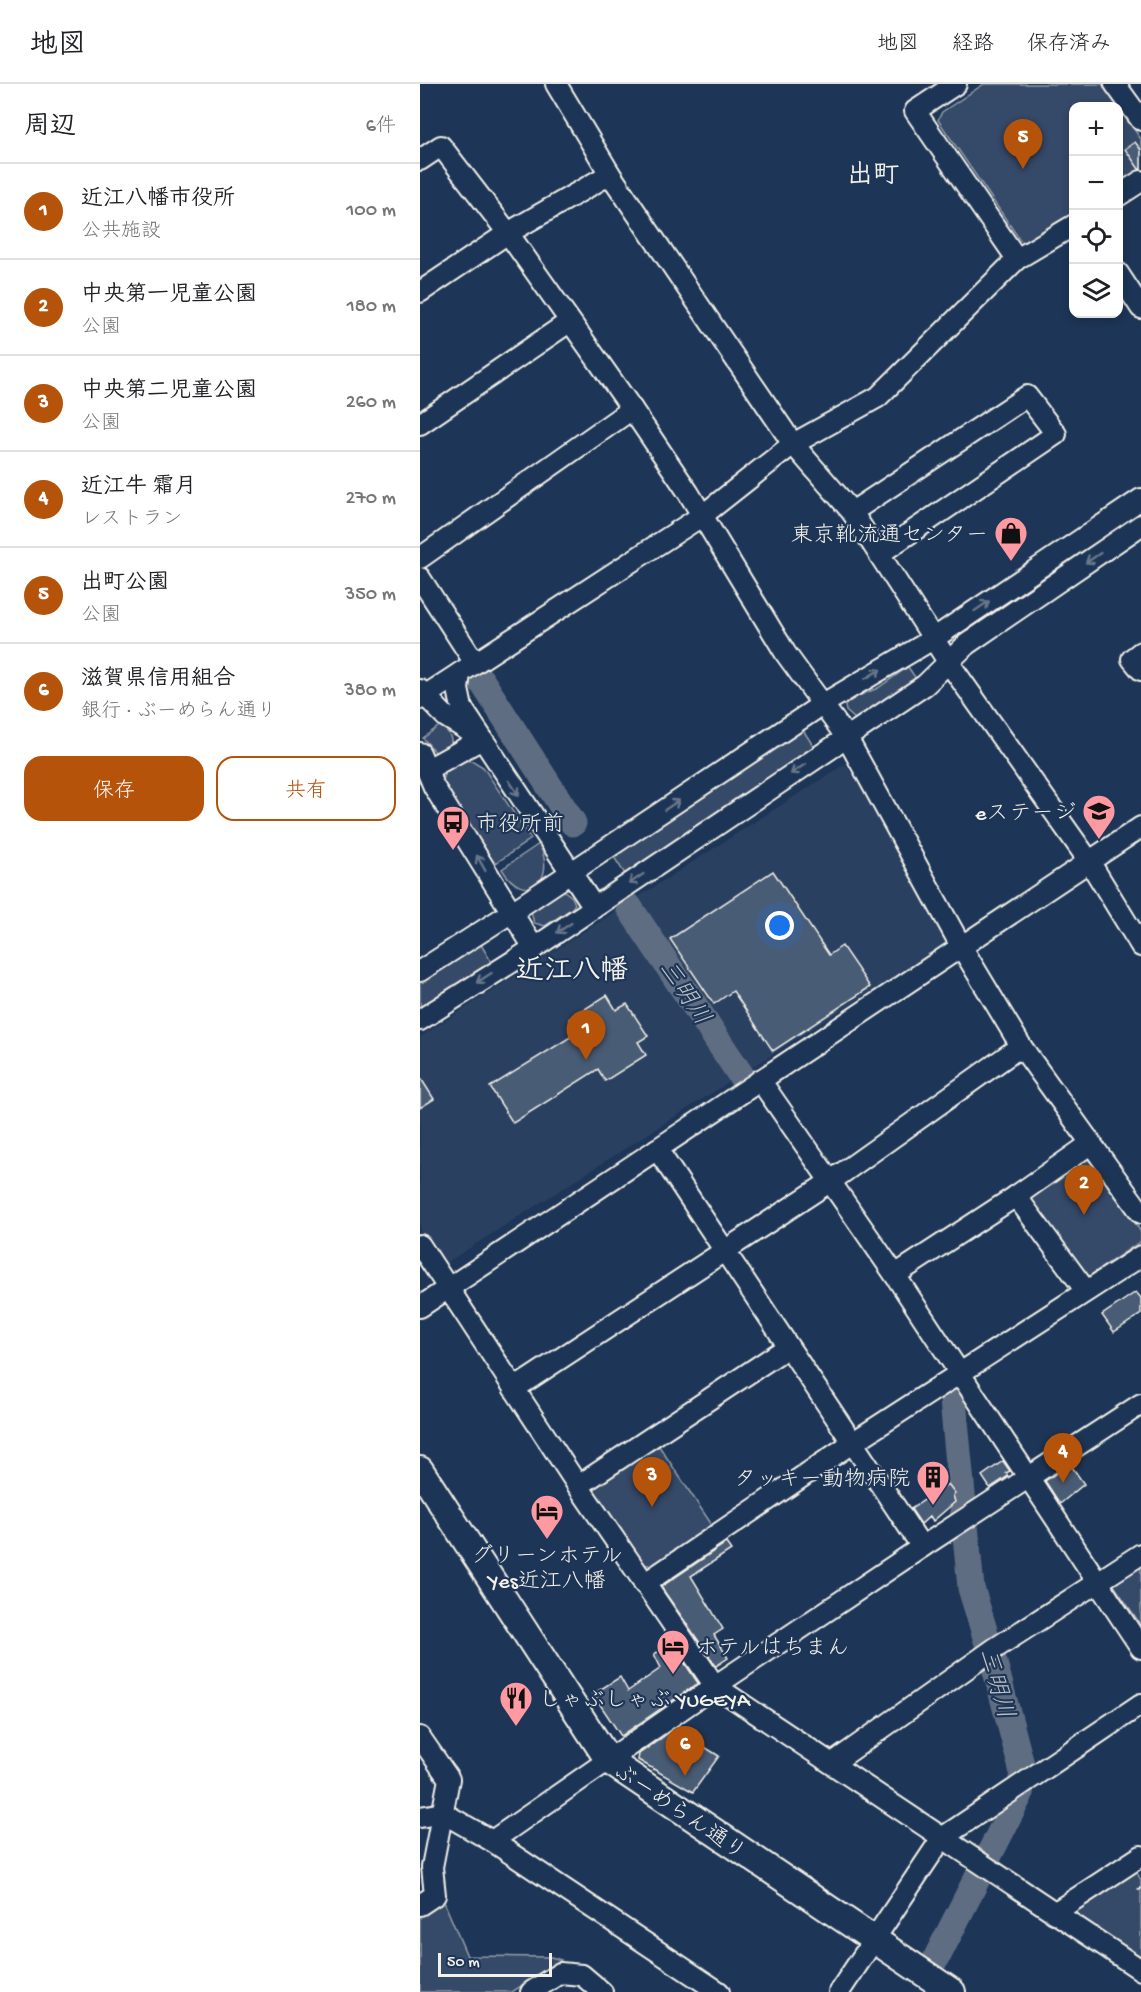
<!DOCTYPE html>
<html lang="ja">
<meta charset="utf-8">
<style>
:root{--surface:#fff;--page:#f6f6f6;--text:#202124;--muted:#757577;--line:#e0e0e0;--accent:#b45309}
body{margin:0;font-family:"Gochi Hand","Klee One",sans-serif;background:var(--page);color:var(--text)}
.controls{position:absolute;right:18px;top:18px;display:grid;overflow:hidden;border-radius:12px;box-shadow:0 3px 9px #0003}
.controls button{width:54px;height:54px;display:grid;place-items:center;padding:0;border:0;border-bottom:2px solid var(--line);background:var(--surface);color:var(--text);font:30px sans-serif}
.scale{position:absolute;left:18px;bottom:15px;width:114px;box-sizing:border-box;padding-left:6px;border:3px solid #f4f1e8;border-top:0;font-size:16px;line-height:21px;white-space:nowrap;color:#f4f1e8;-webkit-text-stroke:4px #1d3557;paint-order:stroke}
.you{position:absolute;left:360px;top:842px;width:21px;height:21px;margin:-15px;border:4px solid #fff;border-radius:50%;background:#1a73e8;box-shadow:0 0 0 9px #1a73e833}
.badge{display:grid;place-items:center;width:39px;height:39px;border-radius:50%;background:var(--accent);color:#fff;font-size:20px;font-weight:700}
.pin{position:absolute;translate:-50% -50px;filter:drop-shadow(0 2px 3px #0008)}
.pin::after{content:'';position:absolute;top:32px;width:21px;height:18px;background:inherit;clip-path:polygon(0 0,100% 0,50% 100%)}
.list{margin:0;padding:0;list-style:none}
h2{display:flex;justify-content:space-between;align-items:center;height:78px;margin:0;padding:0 24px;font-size:26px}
h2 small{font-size:20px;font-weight:400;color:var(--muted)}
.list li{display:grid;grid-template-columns:39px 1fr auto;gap:18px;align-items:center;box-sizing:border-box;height:96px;padding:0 24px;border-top:2px solid var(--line)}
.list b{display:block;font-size:22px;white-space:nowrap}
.list p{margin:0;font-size:20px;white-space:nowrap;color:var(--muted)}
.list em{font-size:20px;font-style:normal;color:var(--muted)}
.actions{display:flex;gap:12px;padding:18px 24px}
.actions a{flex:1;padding:14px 0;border:2px solid var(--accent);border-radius:18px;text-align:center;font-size:21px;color:var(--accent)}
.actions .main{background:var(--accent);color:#fff}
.icon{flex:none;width:33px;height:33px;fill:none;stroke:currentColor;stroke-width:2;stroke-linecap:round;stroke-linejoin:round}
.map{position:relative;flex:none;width:721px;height:1908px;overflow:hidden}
header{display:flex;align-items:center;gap:36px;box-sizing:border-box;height:84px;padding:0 30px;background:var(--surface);border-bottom:2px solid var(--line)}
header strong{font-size:28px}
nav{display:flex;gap:33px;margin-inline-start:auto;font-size:21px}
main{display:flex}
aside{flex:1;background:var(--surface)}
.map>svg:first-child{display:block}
.built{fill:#2a4060}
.green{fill:#354a67;stroke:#949ea8;stroke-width:1.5}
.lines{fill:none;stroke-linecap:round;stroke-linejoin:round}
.river{stroke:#5e6d82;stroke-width:27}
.building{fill:#485b74;stroke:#f4f1e8;stroke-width:1.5}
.minor-casing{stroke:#f4f1e8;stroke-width:24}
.major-casing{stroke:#f4f1e8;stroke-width:30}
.path{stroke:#f4f1e8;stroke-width:3;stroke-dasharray:4.5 4.5;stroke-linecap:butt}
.minor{stroke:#1d3557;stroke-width:20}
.major{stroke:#1d3557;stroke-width:26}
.oneway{stroke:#68778a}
.labels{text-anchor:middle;stroke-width:4.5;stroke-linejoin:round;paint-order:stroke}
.poi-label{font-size:22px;fill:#f4f1e8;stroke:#1d3557;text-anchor:end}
.street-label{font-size:22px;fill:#f4f1e8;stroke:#1d3557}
.water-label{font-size:24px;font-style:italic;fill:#c0c3c4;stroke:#1d3557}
.quarter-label{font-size:26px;font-weight:bold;fill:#f4f1e8;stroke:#1d3557}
.district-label{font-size:28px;font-weight:bold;fill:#f4f1e8;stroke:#1d3557}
</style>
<header>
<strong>地図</strong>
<nav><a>地図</a><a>経路</a><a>保存済み</a></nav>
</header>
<main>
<aside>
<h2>周辺<small>6件</small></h2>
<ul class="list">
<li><span class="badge">1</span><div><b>近江八幡市役所</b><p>公共施設</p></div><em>100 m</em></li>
<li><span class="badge">2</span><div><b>中央第一児童公園</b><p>公園</p></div><em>180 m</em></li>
<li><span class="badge">3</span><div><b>中央第二児童公園</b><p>公園</p></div><em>260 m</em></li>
<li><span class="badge">4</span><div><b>近江牛 霜月</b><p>レストラン</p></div><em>270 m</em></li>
<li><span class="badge">5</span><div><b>出町公園</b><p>公園</p></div><em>350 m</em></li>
<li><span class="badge">6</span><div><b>滋賀県信用組合</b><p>銀行 · ぶーめらん通り</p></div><em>380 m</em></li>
</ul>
<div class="actions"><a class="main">保存</a><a>共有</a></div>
</aside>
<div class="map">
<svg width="721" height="1908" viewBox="0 0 721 1908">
<rect width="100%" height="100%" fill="#1d3557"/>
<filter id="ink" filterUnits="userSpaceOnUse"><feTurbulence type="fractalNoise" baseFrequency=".0167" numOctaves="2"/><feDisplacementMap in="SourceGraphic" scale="12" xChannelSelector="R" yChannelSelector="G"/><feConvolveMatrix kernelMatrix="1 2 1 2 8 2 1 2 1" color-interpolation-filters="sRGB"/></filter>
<g filter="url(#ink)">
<!-- built -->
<path class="built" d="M425 680 539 851 20 1183 0 1154V953Z"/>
<!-- green -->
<g class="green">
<path d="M564 0H682L698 22H654L653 134 612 162 600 156 518 36 522 28Z"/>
<path d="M698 23 721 55V90L698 105Z"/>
<path d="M488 583 497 596 442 633 435 635 426 627 425 622 428 616 458 604Z"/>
<path d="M22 640C33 653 38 668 16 669L3 654Z"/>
<path d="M383 646 394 663 205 790 192 770Z"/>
<path d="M41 676 53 677 63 683 111 755 73 781 23 703C22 688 29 684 41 676Z"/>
<path d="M119 760C138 797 105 823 82 785Z"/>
<path d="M143 806 152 813 155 820 151 825 125 842 114 839 111 828C118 819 131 809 143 806Z"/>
<path d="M60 859 72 879 0 926V898Z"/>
<path d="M669 1071 721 1148V1157L666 1194 606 1115Z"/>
<path d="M233 1360 239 1362 290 1438 289 1446 233 1482 223 1480 174 1407 176 1396Z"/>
<path d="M721 1475V1541L691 1497Z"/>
<path d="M709 1788 717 1789 721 1796V1877L653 1832 655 1825Z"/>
<path d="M22 1813 47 1872 131 1873 141 1876 92 1908H0V1828Z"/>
</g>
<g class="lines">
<!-- river -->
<g class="river">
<path d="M61 596 153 739"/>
<path d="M209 823 322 993"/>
<path d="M517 1873 600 1710 603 1688 574 1579 551 1504 532 1306"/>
</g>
</g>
<!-- building -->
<g class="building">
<path d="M715 58 721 66V85H719L705 65Z"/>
<path d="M353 787 409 871 422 862 450 903 353 967 313 907 294 920 250 855Z"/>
<path d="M187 911 196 926 207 920 228 952 218 958 226 971 185 997 178 985 93 1039 70 1003 157 949 149 935Z"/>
<path d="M0 993 14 1015 0 1024Z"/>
<path d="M716 1208 721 1214V1230L694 1248 682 1231Z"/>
<path d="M583 1377 590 1387 586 1389 588 1392 570 1404 562 1392Z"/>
<path d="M650 1380 664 1400 640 1420 625 1397Z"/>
<path d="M528 1400 535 1409 533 1411 535 1418 513 1437 510 1432 501 1440 491 1425Z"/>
<path d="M306 1459 311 1466 271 1492 303 1545 294 1551 308 1574 296 1582 241 1503Z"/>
<path d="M252 1560 278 1599 201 1652 173 1610 200 1593 208 1607 241 1584 234 1570Z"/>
<path d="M259 1647 299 1672 273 1708 218 1676 219 1670 250 1648Z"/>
</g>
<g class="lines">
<defs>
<g id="minor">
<path d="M136 0 190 90 373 360 432 428 529 579 669 777 721 862"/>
<path d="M536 0 495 27 597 175"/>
<path d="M695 0 721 36"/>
<path d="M0 76 21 62 88 149 212 325 268 408 366 570 427 654 541 862 601 962 721 1129"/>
<path d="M698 112 721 97"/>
<path d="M698 189 721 224"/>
<path d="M0 208 88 149 190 90"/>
<path d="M0 340 149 238"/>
<path d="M432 428 607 312 636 350 459 470"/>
<path d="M0 474 212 325"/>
<path d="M0 494 55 579"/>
<path d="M721 568 712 575 721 586"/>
<path d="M40 589 38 605 42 624 174 823"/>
<path d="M0 606 26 633 57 652"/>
<path d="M0 615 283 431 373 360 458 313 597 175 654 141"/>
<path d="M0 669 14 703 114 864"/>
<path d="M8 685 62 655"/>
<path d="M0 887 92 828 403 620 513 555 721 415"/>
<path d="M0 936 114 864 505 601 547 560 721 441"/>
<path d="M340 996 475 1191 721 1564"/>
<path d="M237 1065 502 1463"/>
<path d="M596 1112 666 1207"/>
<path d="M0 1161 158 1402 295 1602 721 1886"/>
<path d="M475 1191 596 1112 670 1060"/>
<path d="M0 1223 721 743"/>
<path d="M94 1305 411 1097 601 962"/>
<path d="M158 1402 368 1263"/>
<path d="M224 1500 432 1359 721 1172"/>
<path d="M0 1653 29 1695 12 1783 15 1811 0 1821"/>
<path d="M413 1679 574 1565 721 1470"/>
<path d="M0 1733 23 1729 72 1757 299 1908"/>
<path d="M72 1757 295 1602 502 1463 721 1320"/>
<path d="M634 1829 721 1772"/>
<path d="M111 1908 140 1889 162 1891 182 1908"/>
<path d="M419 1908 522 1754 721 1620"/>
</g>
<path id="major" d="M0 1386 189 1677 532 1908"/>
</defs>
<!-- minor casing -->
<use href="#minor" class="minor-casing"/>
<!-- major casing -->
<use href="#major" class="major-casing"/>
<!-- path -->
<path class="path" d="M718 1806 721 1804"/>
<!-- minor -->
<use href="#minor" class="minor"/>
<!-- major -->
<use href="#major" class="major"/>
</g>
<!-- one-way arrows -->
<defs><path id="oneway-shaft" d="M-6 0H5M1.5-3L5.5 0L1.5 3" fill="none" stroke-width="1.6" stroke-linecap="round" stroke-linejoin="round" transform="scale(1.5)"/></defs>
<g class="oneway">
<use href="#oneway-shaft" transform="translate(673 474) rotate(146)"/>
<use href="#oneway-shaft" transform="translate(562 522) rotate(-34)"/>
<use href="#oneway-shaft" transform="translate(453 590) rotate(-31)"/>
<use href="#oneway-shaft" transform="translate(378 685) rotate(146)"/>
<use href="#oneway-shaft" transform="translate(94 704) rotate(56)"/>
<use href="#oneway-shaft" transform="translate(252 721) rotate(-34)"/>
<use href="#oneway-shaft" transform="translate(61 779) rotate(-119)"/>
<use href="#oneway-shaft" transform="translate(216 795) rotate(146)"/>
<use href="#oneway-shaft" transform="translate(144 844) rotate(146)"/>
<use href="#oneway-shaft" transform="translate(64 894) rotate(147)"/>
</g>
</g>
<!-- icons -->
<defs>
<symbol id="shop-pin" viewBox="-11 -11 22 30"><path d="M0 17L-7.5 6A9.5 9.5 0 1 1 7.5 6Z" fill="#ff9aa2" stroke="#1d3557"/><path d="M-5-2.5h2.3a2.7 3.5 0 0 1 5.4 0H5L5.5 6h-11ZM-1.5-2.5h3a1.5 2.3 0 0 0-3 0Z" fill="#111"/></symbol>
<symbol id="school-pin" viewBox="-11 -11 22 30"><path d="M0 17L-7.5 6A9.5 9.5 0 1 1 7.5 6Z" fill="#ff9aa2" stroke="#1d3557"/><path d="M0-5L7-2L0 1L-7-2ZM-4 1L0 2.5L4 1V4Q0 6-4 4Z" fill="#111"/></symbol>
<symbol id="bus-pin" viewBox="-11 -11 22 30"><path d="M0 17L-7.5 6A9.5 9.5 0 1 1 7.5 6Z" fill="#ff9aa2" stroke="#1d3557"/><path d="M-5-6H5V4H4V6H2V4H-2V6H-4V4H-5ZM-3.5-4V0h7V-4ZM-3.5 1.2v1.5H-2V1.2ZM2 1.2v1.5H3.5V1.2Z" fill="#111"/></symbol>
<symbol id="building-pin" viewBox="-11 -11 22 30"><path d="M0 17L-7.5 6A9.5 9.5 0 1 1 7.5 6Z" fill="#ff9aa2" stroke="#1d3557"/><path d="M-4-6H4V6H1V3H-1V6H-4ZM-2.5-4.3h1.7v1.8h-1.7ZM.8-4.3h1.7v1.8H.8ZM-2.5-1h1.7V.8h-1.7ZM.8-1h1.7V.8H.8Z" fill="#111"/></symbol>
<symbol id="hotel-pin" viewBox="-11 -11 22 30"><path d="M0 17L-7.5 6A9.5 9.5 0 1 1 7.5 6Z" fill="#ff9aa2" stroke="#1d3557"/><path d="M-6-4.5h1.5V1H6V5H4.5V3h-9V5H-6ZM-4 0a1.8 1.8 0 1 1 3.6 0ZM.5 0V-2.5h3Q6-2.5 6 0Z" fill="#111"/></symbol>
<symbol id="restaurant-pin" viewBox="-11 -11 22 30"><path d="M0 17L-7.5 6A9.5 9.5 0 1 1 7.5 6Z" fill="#ff9aa2" stroke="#1d3557"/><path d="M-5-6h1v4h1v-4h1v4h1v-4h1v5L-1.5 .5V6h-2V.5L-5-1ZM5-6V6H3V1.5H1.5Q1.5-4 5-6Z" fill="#111"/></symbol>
</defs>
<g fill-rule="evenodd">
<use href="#shop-pin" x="572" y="430" width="38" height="52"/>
<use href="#school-pin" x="660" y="708" width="38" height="52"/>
<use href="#bus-pin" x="14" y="719" width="38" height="52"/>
<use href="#building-pin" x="494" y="1374" width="38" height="52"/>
<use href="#hotel-pin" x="108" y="1408" width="38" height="52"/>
<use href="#hotel-pin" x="234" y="1543" width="38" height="52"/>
<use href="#restaurant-pin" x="77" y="1595" width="38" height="52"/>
</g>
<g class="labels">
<!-- poi labels -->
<g class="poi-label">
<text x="568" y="457">東京靴流通センター</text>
<text x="656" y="735">eステージ</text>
<text x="56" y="746" text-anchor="start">市役所前</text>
<text x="490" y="1401">タッキー動物病院</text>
<text x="127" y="1478" text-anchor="middle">グリーンホテル<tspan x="127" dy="25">Yes近江八幡</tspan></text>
<text x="276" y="1570" text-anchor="start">ホテルはちまん</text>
<text x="119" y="1622" text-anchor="start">しゃぶしゃぶ YUGEYA</text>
</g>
<!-- street labels -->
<g class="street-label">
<text transform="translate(261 1726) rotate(34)" y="8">ぶーめらん通り</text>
</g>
<!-- water labels -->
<g class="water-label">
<text transform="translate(266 908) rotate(56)" y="8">三明川</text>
<text transform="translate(578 1599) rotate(74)" y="8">三明川</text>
</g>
<!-- quarter labels -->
<g class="quarter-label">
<text x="453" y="98">出町</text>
</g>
<!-- district labels -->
<g class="district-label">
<text x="152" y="894">近江八幡</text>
</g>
</g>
</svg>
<div class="controls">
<button>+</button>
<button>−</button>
<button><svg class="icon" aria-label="locate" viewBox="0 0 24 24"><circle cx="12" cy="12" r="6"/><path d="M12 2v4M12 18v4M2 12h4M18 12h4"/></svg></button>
<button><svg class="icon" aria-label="layers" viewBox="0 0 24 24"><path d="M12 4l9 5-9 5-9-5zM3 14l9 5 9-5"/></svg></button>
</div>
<div class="scale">50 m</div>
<div class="you"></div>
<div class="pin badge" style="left:166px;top:976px">1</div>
<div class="pin badge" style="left:664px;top:1131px">2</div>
<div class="pin badge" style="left:232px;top:1423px">3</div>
<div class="pin badge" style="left:643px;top:1399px">4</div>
<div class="pin badge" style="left:603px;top:85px">5</div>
<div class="pin badge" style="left:265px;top:1692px">6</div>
</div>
</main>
